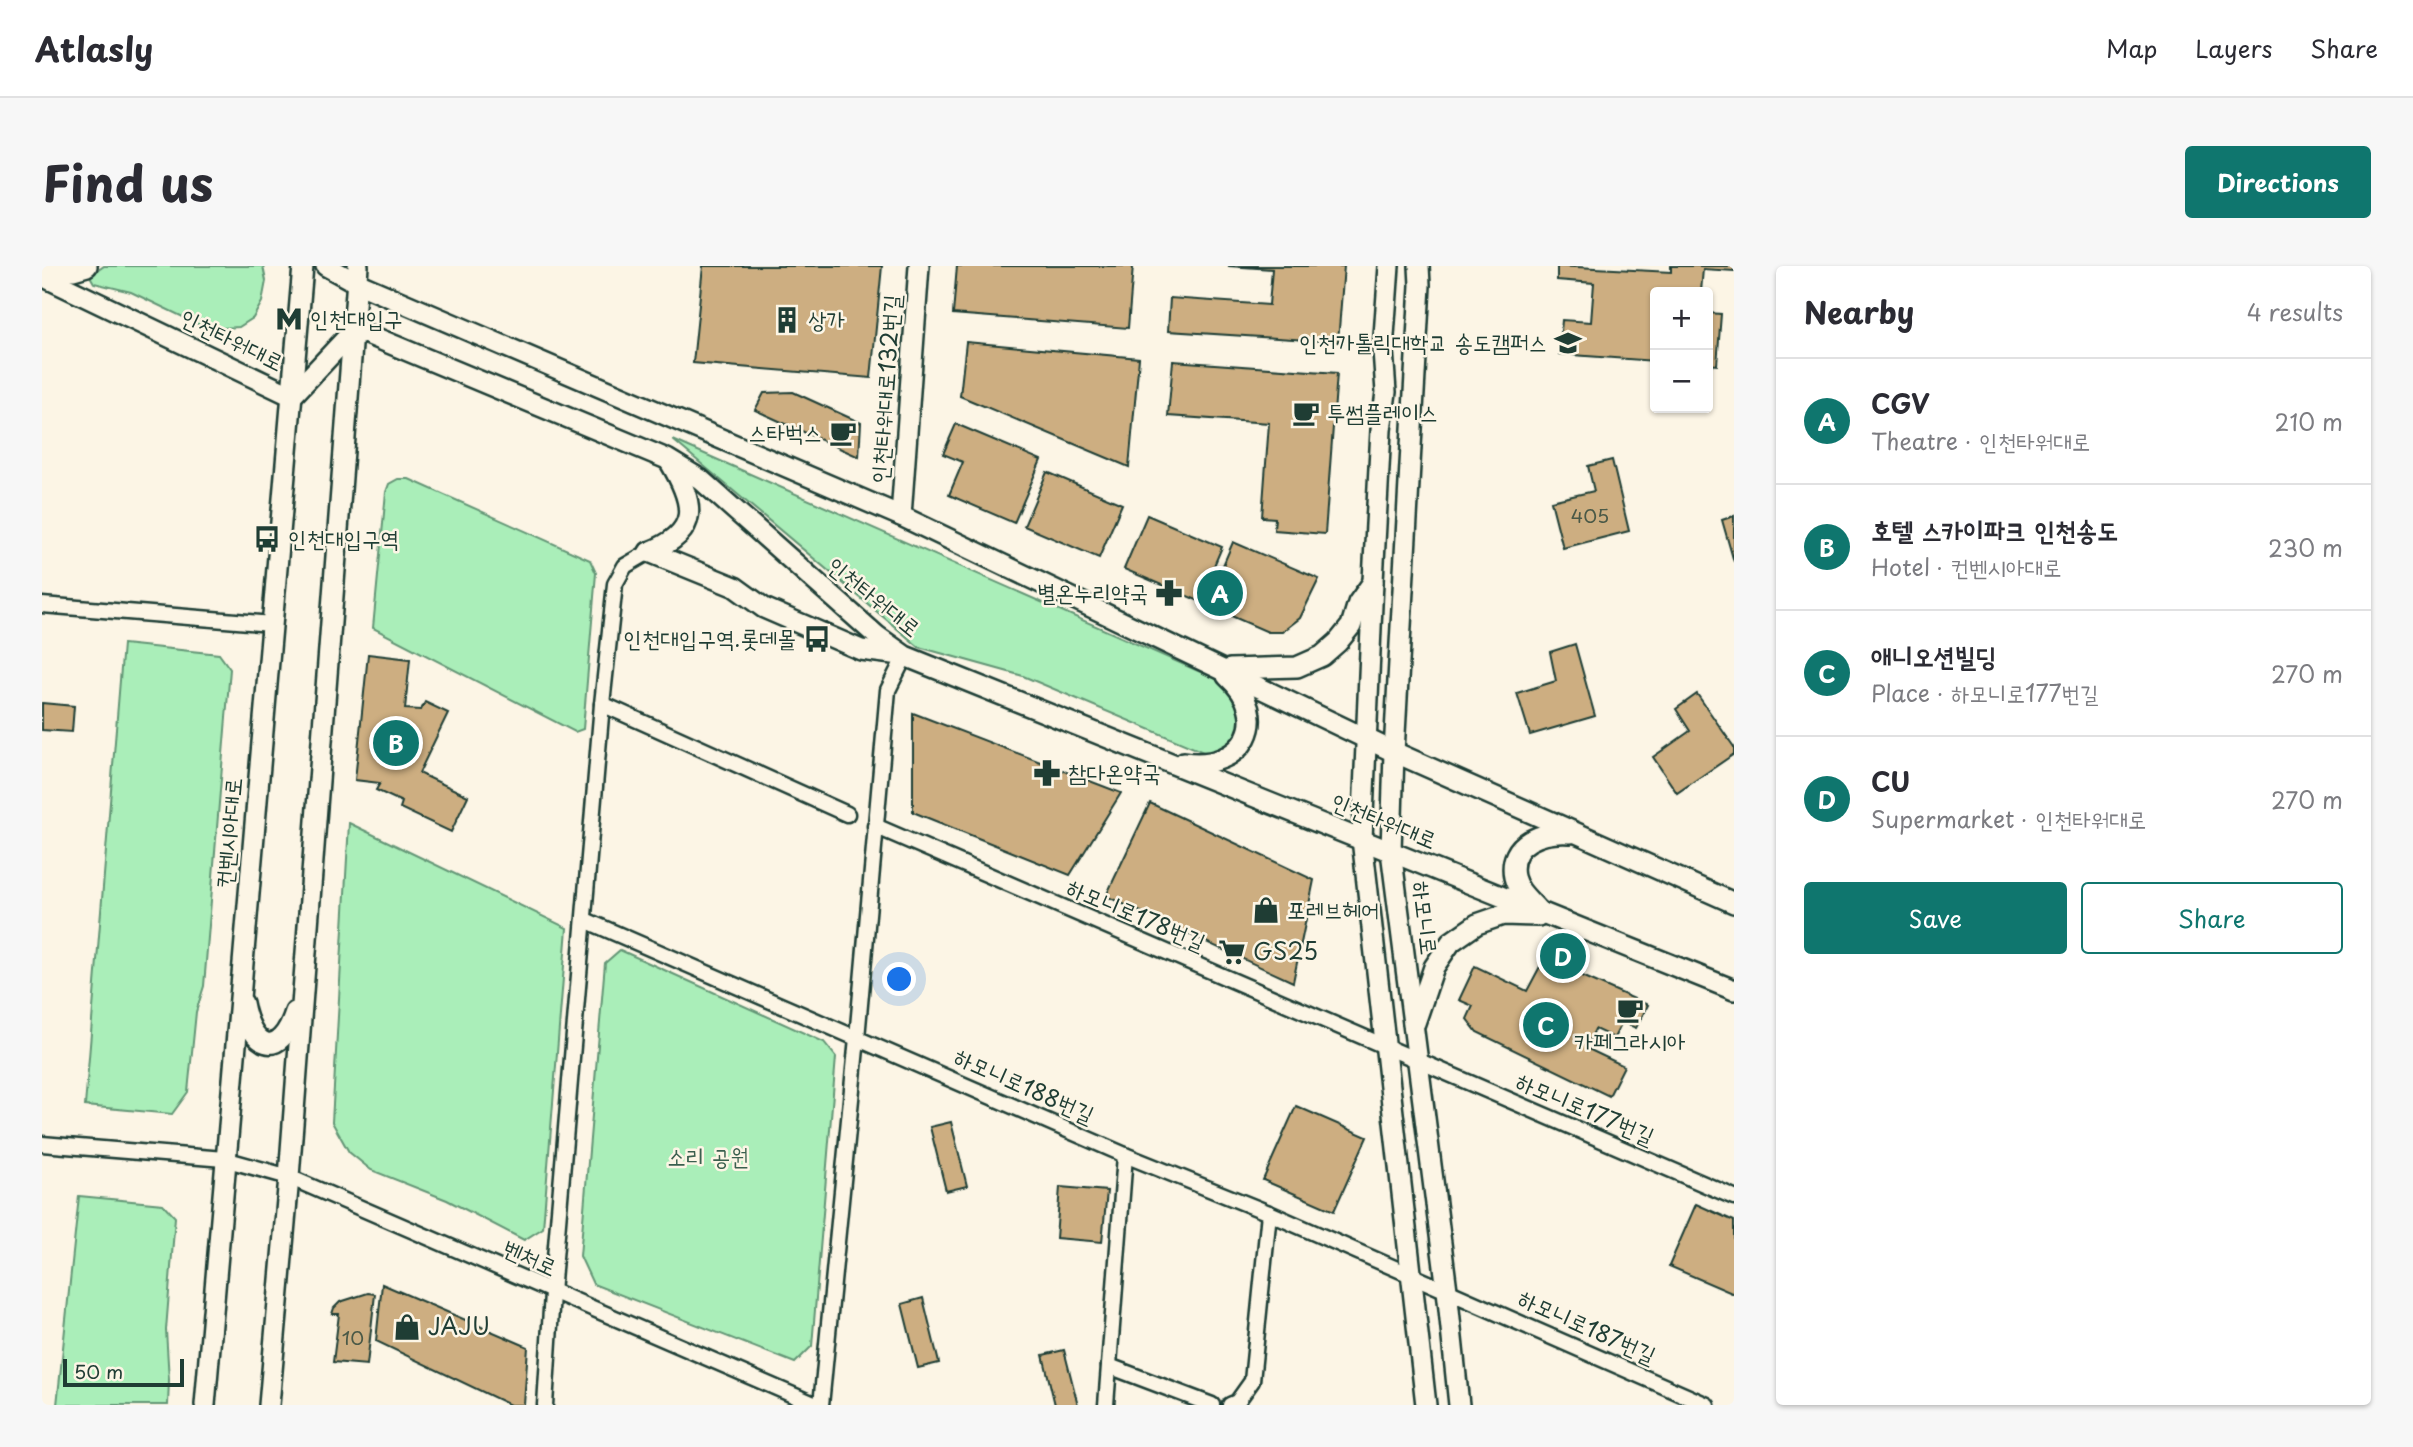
<!DOCTYPE html>
<meta charset="utf-8">
<style>
:root{--surface:#fff;--page:#f7f7f7;--text:#2b2b33;--muted:#7c7c81;--line:#e1e1e2;--accent:#0f766e}
body{margin:0;font-family:"Playpen Sans","Poor Story",sans-serif;background:var(--page);color:var(--text)}
.controls{position:absolute;right:21px;top:21px;display:grid;overflow:hidden;border-radius:7px;box-shadow:0 2px 5px #0004}
.controls button{width:63px;height:63px;display:grid;place-items:center;padding:0;border:0;border-bottom:2px solid var(--line);background:var(--surface);color:var(--text);font:35px sans-serif}
.scale{position:absolute;left:21px;bottom:18px;width:121px;box-sizing:border-box;padding-left:7px;border:4px solid #1f3d34;border-top:0;font-size:19px;line-height:24px;white-space:nowrap;color:#1f3d34;-webkit-text-stroke:5px #fcf5e5;paint-order:stroke}
.you{position:absolute;left:858px;top:714px;width:24px;height:24px;margin:-18px;border:5px solid #fff;border-radius:50%;background:#1a73e8;box-shadow:0 0 0 10px #1a73e833}
.badge{display:grid;place-items:center;width:46px;height:46px;border-radius:50%;background:var(--accent);color:#fff;font-size:23px;font-weight:700}
.pin{position:absolute;translate:-50% -50%;border:4px solid #fff;box-shadow:0 2px 7px #0006}
.list{margin:0;padding:0;list-style:none}
h2{display:flex;justify-content:space-between;align-items:center;height:91px;margin:0;padding:0 28px;font-size:30px}
h2 small{font-size:23px;font-weight:400;color:var(--muted)}
.list li{display:grid;grid-template-columns:46px 1fr auto;gap:21px;align-items:center;box-sizing:border-box;height:126px;padding:0 28px;border-top:2px solid var(--line)}
.list b{display:block;font-size:26px;white-space:nowrap}
.list p{margin:0;font-size:23px;white-space:nowrap;color:var(--muted)}
.list em{font-size:23px;font-style:normal;color:var(--muted)}
.actions{display:flex;gap:14px;padding:21px 28px}
.actions a{flex:1;padding:16px 0;border:2px solid var(--accent);border-radius:7px;text-align:center;font-size:24px;color:var(--accent)}
.actions .main{background:var(--accent);color:#fff}
.map{position:relative;flex:none;width:1692px;height:1139px;overflow:hidden;border-radius:7px}
header{display:flex;align-items:center;gap:42px;box-sizing:border-box;height:98px;padding:0 35px;background:var(--surface);border-bottom:2px solid var(--line)}
header strong{font-size:33px}
nav{display:flex;gap:38px;margin-inline-start:auto;font-size:24px}
.intro{display:flex;align-items:center;justify-content:space-between;box-sizing:border-box;height:168px;padding:0 42px}
h1{margin:0;font-size:49px}
.button{padding:18px 32px;border-radius:7px;background:var(--accent);color:#fff;font-size:24px;font-weight:700}
main{display:flex;gap:42px;padding:0 42px}
aside{flex:1;background:var(--surface);border-radius:7px;box-shadow:0 2px 5px #0004}
.map>svg:first-child{display:block}
.green{fill:#aaeeb9;stroke:#649676;stroke-width:2}
.building{fill:#cdae81;stroke:#1f3d34;stroke-width:2}
.lines{fill:none;stroke-linecap:round;stroke-linejoin:round}
.street-casing{stroke:#1f3d34;stroke-width:19}
.secondary-casing{stroke:#1f3d34;stroke-width:24}
.street{stroke:#fcf5e5;stroke-width:14}
.secondary{stroke:#fcf5e5;stroke-width:19}
.labels{text-anchor:middle;stroke-width:5;stroke-linejoin:round;paint-order:stroke}
.number-label{font-size:19px;fill:#4a5947}
.poi-label{font-size:23px;fill:#1f3d34;stroke:#fcf5e5;text-anchor:start}
.street-label{font-size:23px;fill:#1f3d34;stroke:#fcf5e5}
.park-label{font-size:23px;fill:#3b604f;stroke:#fcf5e5}
</style>
<header>
<strong>Atlasly</strong>
<nav><a>Map</a><a>Layers</a><a>Share</a></nav>
</header>
<div class="intro"><h1>Find us</h1><a class="button">Directions</a></div>
<main>
<div class="map">
<svg width="1692" height="1139" viewBox="0 0 1692 1139">
<rect width="100%" height="100%" fill="#fcf5e5"/>
<filter id="ink" filterUnits="userSpaceOnUse"><feTurbulence type="fractalNoise" baseFrequency=".0143" numOctaves="2"/><feDisplacementMap in="SourceGraphic" scale="14" xChannelSelector="R" yChannelSelector="G"/><feConvolveMatrix kernelMatrix="1 2 1 2 8 2 1 2 1" color-interpolation-filters="sRGB"/></filter>
<g filter="url(#ink)">
<!-- green -->
<g class="green">
<path d="M62 0H221L224 15 220 36 211 52 197 61 166 63 89 26 52 17 48 10Z"/>
<path d="M631 174 1179 415 1199 439C1199 474 1199 474 1166 488L981 410 877 381Z"/>
<path d="M356 213H367L548 294 554 307 541 463 533 466 331 362 344 226 347 218Z"/>
<path d="M81 378 177 388 188 403 162 720 154 746 146 826 130 848 43 840Z"/>
<path d="M307 557 525 662 501 962 482 974 405 934 329 904 307 886 290 856Z"/>
<path d="M578 684 782 776 794 791 770 1080 753 1097 551 1018 538 990 563 697Z"/>
<path d="M37 930 121 938 133 951 124 1064 127 1114 126 1139H15Z"/>
</g>
<!-- building -->
<g class="building">
<path d="M661 0H840L829 112 651 97Z"/>
<path d="M915 0H1091L1086 62 911 48Z"/>
<path d="M1186 0H1302L1296 76 1126 65 1128 32 1227 39 1230 3Z"/>
<path d="M1515 0 1629 6V0H1692V5L1661 3 1659 26H1613V95L1517 88 1520 54 1549 56 1552 17 1515 14Z"/>
<path d="M1666 47 1679 48 1675 99 1666 98Z"/>
<path d="M924 76 1097 92 1087 201 918 130Z"/>
<path d="M1131 95 1295 107 1283 268 1232 264 1233 252 1220 251 1227 157 1126 150Z"/>
<path d="M751 126 819 157 817 191 713 144 722 127Z"/>
<path d="M914 158 999 194 972 257 907 229 921 196 901 188Z"/>
<path d="M1570 194 1587 265 1521 282 1509 235 1552 225 1546 200Z"/>
<path d="M1005 206 1080 238 1057 292 982 260Z"/>
<path d="M1105 249 1180 281 1157 335 1082 303Z"/>
<path d="M1692 250V296L1680 254Z"/>
<path d="M1191 276 1277 313 1258 352 1240 366H1226L1164 339Z"/>
<path d="M1533 378 1553 450 1488 469 1475 427 1514 415 1508 386Z"/>
<path d="M326 388 368 393 363 443 379 444 383 436 406 447 377 507 426 530 409 566 358 542 360 536 334 524 338 517 313 514Z"/>
<path d="M1655 428 1692 481V488L1635 527 1611 491 1648 465 1634 443Z"/>
<path d="M0 437 32 440 30 466 0 464Z"/>
<path d="M871 447 1079 527 1028 609 871 546Z"/>
<path d="M1108 537 1272 614 1251 716 1064 630Z"/>
<path d="M1502 693 1606 739 1594 762 1580 756 1572 772 1553 763 1544 782 1582 800 1567 830 1435 766 1425 753 1431 740 1417 734 1433 700 1485 725Z"/>
<path d="M1254 840 1325 871 1292 945 1221 914Z"/>
<path d="M909 856 925 920 904 925 888 861Z"/>
<path d="M1018 921 1065 925 1060 976 1014 972Z"/>
<path d="M1654 938 1692 955V1028L1627 1000Z"/>
<path d="M340 1018 486 1081 482 1139H468L334 1075Z"/>
<path d="M326 1027 333 1028 325 1099 291 1096 297 1048H290L292 1042 298 1036Z"/>
<path d="M881 1032 897 1097 876 1102 860 1038Z"/>
<path d="M1022 1084 1036 1139H1013L1001 1089Z"/>
</g>
<g class="lines">
<defs>
<g id="street">
<path d="M0 339 230 358"/>
<path d="M560 438 805 548"/>
<path d="M833 560 1692 931"/>
<path d="M543 654 1083 889 1227 947 1665 1139"/>
<path d="M0 878 182 893 247 911 774 1139"/>
<path d="M1067 1100 1170 1139"/>
<path d="M503 1139 510 1027 560 438 573 318 583 300 607 286"/>
<path d="M779 1139 815 772 846 424 863 390"/>
<path d="M1064 1139 1083 889"/>
<path d="M1188 1139 1195 1136 1210 1115 1227 947"/>
</g>
<g id="secondary">
<path d="M284 0 315 17 859 250 1352 486 1692 637"/>
<path d="M1347 0 1341 84 1344 126 1339 164 1331 315 1320 573 1384 1139"/>
<path d="M1377 0 1378 19 1352 486 1349 585 1405 1024 1417 1139"/>
<path d="M0 3 31 4 45 0"/>
<path d="M0 10 250 130 313 63 625 193 658 213 835 370 863 390 1692 724"/>
<path d="M859 250 877 0"/>
<path d="M607 286 693 321 722 342 819 384 859 389"/>
<path d="M607 286C659 266 653 238 628 196"/>
<path d="M1188 403 1255 401 1280 390 1296 376 1309 360 1316 337 1331 316"/>
<path d="M1142 496C1202 505 1232 452 1185 410"/>
<path d="M1495 643C1486 633 1475 624 1472 611 1465 575 1502 565 1529 567"/>
<path d="M201 737C209 781 237 796 253 746"/>
<path d="M1373 757 1392 701 1409 676 1435 658 1461 649 1496 650"/>
<path d="M163 1139 261 0"/>
<path d="M227 1139 247 911 316 0"/>
</g>
</defs>
<!-- street casing -->
<use href="#street" class="street-casing"/>
<!-- secondary casing -->
<use href="#secondary" class="secondary-casing"/>
<!-- street -->
<use href="#street" class="street"/>
<!-- secondary -->
<use href="#secondary" class="secondary"/>
</g>
</g>
<!-- icons -->
<defs>
<symbol id="metro-bare" viewBox="-9 -9 18 18"><path d="M-5.5 5V-5H-3L0 0L3-5H5.5V5H3V-.5L0 4L-3-.5V5Z" fill="#1f3d34" stroke="#fcf5e5" stroke-width="2.5" paint-order="stroke"/></symbol>
<symbol id="building-bare" viewBox="-9 -9 18 18"><path d="M-4-6H4V6H1V3H-1V6H-4ZM-2.5-4.3h1.7v1.8h-1.7ZM.8-4.3h1.7v1.8H.8ZM-2.5-1h1.7V.8h-1.7ZM.8-1h1.7V.8H.8Z" fill="#1f3d34" stroke="#fcf5e5" stroke-width="2.5" paint-order="stroke"/></symbol>
<symbol id="school-bare" viewBox="-9 -9 18 18"><path d="M0-5L7-2L0 1L-7-2ZM-4 1L0 2.5L4 1V4Q0 6-4 4Z" fill="#1f3d34" stroke="#fcf5e5" stroke-width="2.5" paint-order="stroke"/></symbol>
<symbol id="cafe-bare" viewBox="-9 -9 18 18"><path d="M-5.5-4.5H6V0H3Q3 3.5 0 3.5H-2.5Q-5.5 3.5-5.5 0ZM3-3.2v2h1.7v-2ZM-6 4.5H4V6H-6Z" fill="#1f3d34" stroke="#fcf5e5" stroke-width="2.5" paint-order="stroke"/></symbol>
<symbol id="bus-bare" viewBox="-9 -9 18 18"><path d="M-5-6H5V4H4V6H2V4H-2V6H-4V4H-5ZM-3.5-4V0h7V-4ZM-3.5 1.2v1.5H-2V1.2ZM2 1.2v1.5H3.5V1.2Z" fill="#1f3d34" stroke="#fcf5e5" stroke-width="2.5" paint-order="stroke"/></symbol>
<symbol id="pharmacy-bare" viewBox="-9 -9 18 18"><path d="M-2-6h4v4h4v4h-4v4h-4v-4h-4v-4h4Z" fill="#1f3d34" stroke="#fcf5e5" stroke-width="2.5" paint-order="stroke"/></symbol>
<symbol id="shop-bare" viewBox="-9 -9 18 18"><path d="M-5-2.5h2.3a2.7 3.5 0 0 1 5.4 0H5L5.5 6h-11ZM-1.5-2.5h3a1.5 2.3 0 0 0-3 0Z" fill="#1f3d34" stroke="#fcf5e5" stroke-width="2.5" paint-order="stroke"/></symbol>
<symbol id="supermarket-bare" viewBox="-9 -9 18 18"><path d="M-6-5.5h2.5l.6 2H6L4.5 2H-2.5L-4.4-4H-6ZM-1.5 3.2a1.3 1.3 0 1 0 .1 0ZM3 3.2a1.3 1.3 0 1 0 .1 0Z" fill="#1f3d34" stroke="#fcf5e5" stroke-width="2.5" paint-order="stroke"/></symbol>
</defs>
<g fill-rule="evenodd">
<use href="#metro-bare" x="228" y="34" width="38" height="38"/>
<use href="#building-bare" x="726" y="35" width="38" height="38"/>
<use href="#school-bare" x="1507" y="58" width="38" height="38"/>
<use href="#cafe-bare" x="1245" y="128" width="38" height="38"/>
<use href="#cafe-bare" x="782" y="148" width="38" height="38"/>
<use href="#bus-bare" x="206" y="254" width="38" height="38"/>
<use href="#pharmacy-bare" x="1108" y="308" width="38" height="38"/>
<use href="#bus-bare" x="756" y="354" width="38" height="38"/>
<use href="#pharmacy-bare" x="986" y="488" width="38" height="38"/>
<use href="#shop-bare" x="1205" y="625" width="38" height="38"/>
<use href="#supermarket-bare" x="1171" y="667" width="38" height="38"/>
<use href="#cafe-bare" x="1569" y="725" width="38" height="38"/>
<use href="#shop-bare" x="346" y="1042" width="38" height="38"/>
</g>
<g class="labels">
<!-- number labels -->
<g class="number-label">
<text x="1548" y="257">405</text>
<text x="311" y="1079">10</text>
</g>
<!-- poi labels -->
<g class="poi-label">
<text x="268" y="61">인천대입구</text>
<text x="766" y="62">상가</text>
<text x="1505" y="85" text-anchor="end">인천가톨릭대학교 송도캠퍼스</text>
<text x="1285" y="155">투썸플레이스</text>
<text x="780" y="175" text-anchor="end">스타벅스</text>
<text x="246" y="281">인천대입구역</text>
<text x="1106" y="335" text-anchor="end">별온누리약국</text>
<text x="754" y="381" text-anchor="end">인천대입구역.롯데몰</text>
<text x="1026" y="515">참다온약국</text>
<text x="1245" y="652">포레브헤어</text>
<text x="1211" y="694">GS25</text>
<text x="1588" y="784" text-anchor="middle">카페그라시아</text>
<text x="386" y="1069">JAJU</text>
</g>
<!-- street labels -->
<g class="street-label">
<text transform="translate(190 74) rotate(26)" y="8">인천타워대로</text>
<text transform="translate(844 123) rotate(-86)" y="8">인천타워대로132번길</text>
<text transform="translate(832 331) rotate(39)" y="8">인천타워대로</text>
<text transform="translate(1342 555) rotate(22)" y="8">인천타워대로</text>
<text transform="translate(187 567) rotate(-85)" y="8">컨벤시아대로</text>
<text transform="translate(1094 649) rotate(23)" y="8">하모니로178번길</text>
<text transform="translate(1383 652) rotate(83)" y="8">하모니로</text>
<text transform="translate(982 820) rotate(24)" y="8">하모니로188번길</text>
<text transform="translate(1543 843) rotate(23)" y="8">하모니로177번길</text>
<text transform="translate(488 992) rotate(24)" y="8">벤처로</text>
<text transform="translate(1545 1061) rotate(24)" y="8">하모니로187번길</text>
</g>
<!-- park labels -->
<g class="park-label">
<text x="666" y="899">소리 공원</text>
</g>
</g>
</svg>
<div class="controls">
<button>+</button>
<button>−</button>
</div>
<div class="scale">50 m</div>
<div class="you"></div>
<div class="pin badge" style="left:1178px;top:327px">A</div>
<div class="pin badge" style="left:354px;top:477px">B</div>
<div class="pin badge" style="left:1504px;top:759px">C</div>
<div class="pin badge" style="left:1521px;top:690px">D</div>
</div>
<aside>
<h2>Nearby<small>4 results</small></h2>
<ul class="list">
<li><span class="badge">A</span><div><b>CGV</b><p>Theatre · 인천타워대로</p></div><em>210 m</em></li>
<li><span class="badge">B</span><div><b>호텔 스카이파크 인천송도</b><p>Hotel · 컨벤시아대로</p></div><em>230 m</em></li>
<li><span class="badge">C</span><div><b>애니오션빌딩</b><p>Place · 하모니로177번길</p></div><em>270 m</em></li>
<li><span class="badge">D</span><div><b>CU</b><p>Supermarket · 인천타워대로</p></div><em>270 m</em></li>
</ul>
<div class="actions"><a class="main">Save</a><a>Share</a></div>
</aside>
</main>
